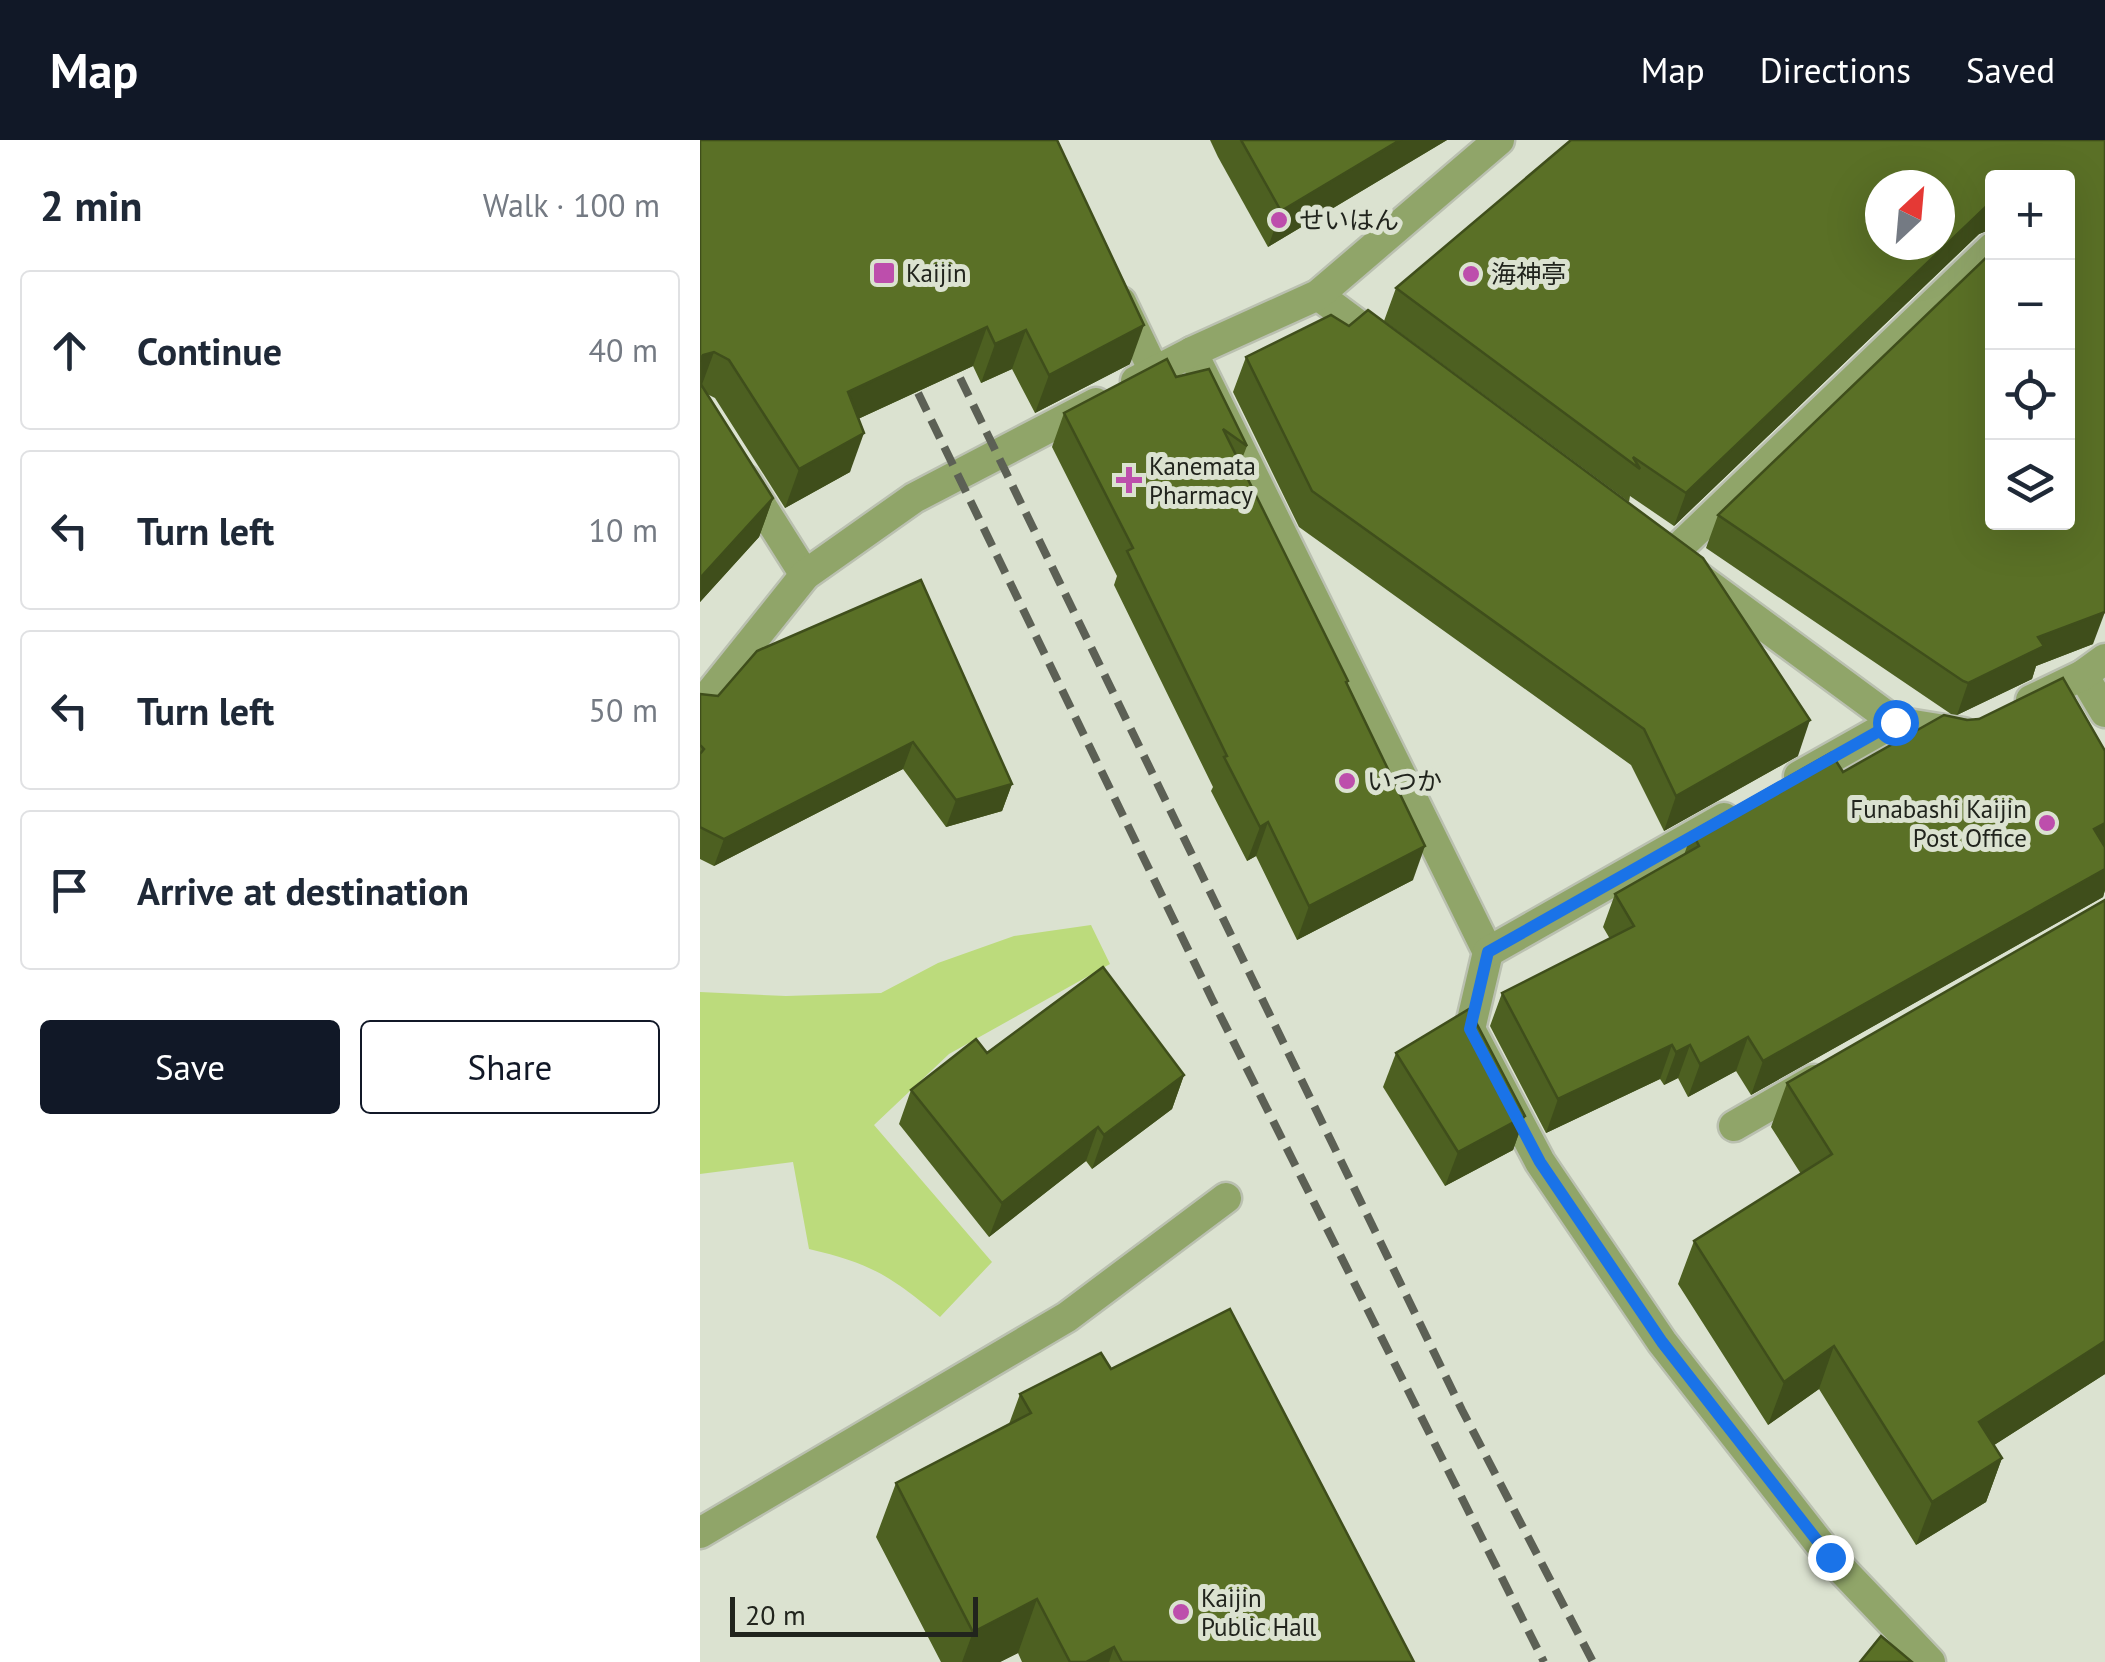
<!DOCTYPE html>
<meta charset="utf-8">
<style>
:root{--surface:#fff;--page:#f6f6f7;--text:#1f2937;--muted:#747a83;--line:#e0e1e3;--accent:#111827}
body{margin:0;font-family:"PT Sans","Noto Sans JP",sans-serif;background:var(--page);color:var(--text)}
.controls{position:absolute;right:30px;top:30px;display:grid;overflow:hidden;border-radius:10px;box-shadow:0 10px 40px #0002}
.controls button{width:90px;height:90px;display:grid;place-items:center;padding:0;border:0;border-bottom:2px solid var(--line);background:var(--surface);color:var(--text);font:50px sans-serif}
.compass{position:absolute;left:1165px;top:30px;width:90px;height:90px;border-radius:50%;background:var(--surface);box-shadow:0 10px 40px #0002;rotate:26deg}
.scale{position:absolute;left:30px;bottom:25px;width:248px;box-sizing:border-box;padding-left:10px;border:5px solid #21241d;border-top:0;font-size:28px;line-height:35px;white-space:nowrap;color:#21241d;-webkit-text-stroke:8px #dbe2d0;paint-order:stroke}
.stop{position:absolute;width:30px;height:30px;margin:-22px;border:8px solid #1a73e8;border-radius:50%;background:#fff}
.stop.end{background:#1a73e8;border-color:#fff;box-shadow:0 2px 10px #0008}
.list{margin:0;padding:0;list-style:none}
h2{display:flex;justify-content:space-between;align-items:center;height:130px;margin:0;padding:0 40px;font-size:42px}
h2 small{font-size:32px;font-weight:400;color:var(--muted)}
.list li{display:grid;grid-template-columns:65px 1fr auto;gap:30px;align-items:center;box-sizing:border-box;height:160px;margin:0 20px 20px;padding:0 20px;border:2px solid var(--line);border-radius:10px}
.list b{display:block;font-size:38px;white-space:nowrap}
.list em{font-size:32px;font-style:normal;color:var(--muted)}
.actions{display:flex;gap:20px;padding:30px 40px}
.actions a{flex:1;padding:22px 0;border:2px solid var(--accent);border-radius:10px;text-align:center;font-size:35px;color:var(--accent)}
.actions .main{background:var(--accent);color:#fff}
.icon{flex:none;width:55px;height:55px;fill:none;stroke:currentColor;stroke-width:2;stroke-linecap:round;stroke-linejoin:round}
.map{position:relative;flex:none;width:1405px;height:1522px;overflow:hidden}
header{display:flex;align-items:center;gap:60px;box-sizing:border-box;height:140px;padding:0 50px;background:var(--accent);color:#fff}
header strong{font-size:48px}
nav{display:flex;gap:55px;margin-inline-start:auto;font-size:35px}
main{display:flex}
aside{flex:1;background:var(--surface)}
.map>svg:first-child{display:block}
.green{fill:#bcdb7c}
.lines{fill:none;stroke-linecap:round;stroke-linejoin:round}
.minor-casing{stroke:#bac0b0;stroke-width:35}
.minor{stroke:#90a569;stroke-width:30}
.rail{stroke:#5c6055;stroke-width:8;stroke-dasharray:20 10;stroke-linecap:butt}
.wall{fill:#4d6021}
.shaded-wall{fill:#3f4e1b}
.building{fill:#5a7026;stroke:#3f4e1b;stroke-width:2.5;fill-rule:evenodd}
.route{stroke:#1a73e8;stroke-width:12}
.poi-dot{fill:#bd4eac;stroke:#dbe2d0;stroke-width:4}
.labels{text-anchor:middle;stroke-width:10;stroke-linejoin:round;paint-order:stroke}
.poi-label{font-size:25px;fill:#21241d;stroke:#dbe2d0;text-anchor:start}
</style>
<header>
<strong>Map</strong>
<nav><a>Map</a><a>Directions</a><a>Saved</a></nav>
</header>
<main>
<aside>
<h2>2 min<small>Walk · 100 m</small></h2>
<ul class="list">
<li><svg class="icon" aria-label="ahead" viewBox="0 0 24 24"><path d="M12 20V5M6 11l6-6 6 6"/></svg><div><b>Continue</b></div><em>40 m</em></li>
<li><svg class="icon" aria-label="left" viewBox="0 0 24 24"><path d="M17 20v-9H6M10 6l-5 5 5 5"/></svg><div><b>Turn left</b></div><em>10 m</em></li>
<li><svg class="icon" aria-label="left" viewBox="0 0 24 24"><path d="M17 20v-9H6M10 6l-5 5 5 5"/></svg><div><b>Turn left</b></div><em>50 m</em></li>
<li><svg class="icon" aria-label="arrive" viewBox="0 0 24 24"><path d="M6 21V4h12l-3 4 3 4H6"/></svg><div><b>Arrive at destination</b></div></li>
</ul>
<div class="actions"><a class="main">Save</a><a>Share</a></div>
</aside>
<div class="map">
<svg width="1405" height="1522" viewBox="0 0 1405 1522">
<rect width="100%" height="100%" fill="#dbe2d0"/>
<!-- green -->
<path class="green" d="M391 785 410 824 249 914 174 985 292 1122 240 1177C190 1136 173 1124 109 1109L93 1022 0 1034V852L86 856 181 853 238 823 314 796Z"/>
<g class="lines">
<defs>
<g id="minor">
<path d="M618 155 684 204"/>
<path d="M421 162 454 231"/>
<path d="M492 212 788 812 770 889 840 1022 962 1202 1130 1417 1230 1522"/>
<path d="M436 241 492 212 618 155 799 0"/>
<path d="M45 340 105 435"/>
<path d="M970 416 1292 108"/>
<path d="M998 437 1195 582 1263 593"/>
<path d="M1383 535 1405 572"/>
<path d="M1331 560 1383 535 1405 519"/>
<path d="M0 566 105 435 214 358 396 263"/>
<path d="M1099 636 1195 582"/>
<path d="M788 812 1024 678"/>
<path d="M1034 986 1114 940"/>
<path d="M0 1393 367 1177 526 1058"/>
</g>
</defs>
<!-- minor casing -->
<use href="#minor" class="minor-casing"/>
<!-- minor -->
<use href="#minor" class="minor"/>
<!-- rail -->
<g class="rail">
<path d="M247 211 762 1270 893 1522"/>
<path d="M205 226 512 859 844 1522"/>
</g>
</g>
<!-- wall -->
<g class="wall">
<path d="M0 0 430 224 335 273 312 229 281 243 273 226 158 279 150 332 85 368 15 258 7 254 73 358 59 397 0 462Z"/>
<path d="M510 0H747L568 107 518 17Z"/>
<path d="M1405 0 1393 504 1336 526 1332 539 1257 575 1251 574 1006 408 1018 375 1292 112 1368 38H1292V90H1289L1279 94 974 386 930 356 929 362 684 181 696 148Z"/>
<path d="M546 217 1098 616 964 691 931 625 599 387 533 252Z"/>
<path d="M476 237 547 306 540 324 648 541 647 544 713 740 597 800 556 716 547 721 511 651 513 647 414 445 417 436 352 307 364 273Z"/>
<path d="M57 511 312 644 302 671 246 687 203 629 14 726 0 719V554L18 556Z"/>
<path d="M1405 611V750L1403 757 1051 955 1036 931 988 957 978 938 964 945 960 939 846 993 790 886 802 853 910 799 903 787 915 754 984 715 992 692 1143 632Z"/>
<path d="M1405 760V1234L1294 1305 1302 1318 1286 1362 1216 1405 1119 1249 1068 1285 978 1144 994 1101 1101 1034 1071 987 1087 943Z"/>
<path d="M287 913 484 935 472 969 392 1029 386 1021 289 1097 199 984 211 950Z"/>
<path d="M696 913 825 976 813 1010 745 1046 683 947Z"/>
<path d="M411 1229 714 1522H322L318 1513 300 1522H241L176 1397 196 1343 309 1284 320 1254Z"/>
</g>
<!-- shaded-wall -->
<g class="shaded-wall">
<path d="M700 0H747L568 107 581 71Z"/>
<path d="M1292 61V90H1289L1279 94 974 386 986 353Z"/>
<path d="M444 185 430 224 335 273 349 235Z"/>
<path d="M287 187 273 226 134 290 148 252Z"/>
<path d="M326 190 312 229 281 243 295 204Z"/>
<path d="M14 212 0 250V221L3 215Z"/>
<path d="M164 293 150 332 85 368 99 329Z"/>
<path d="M73 358 59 397 0 462V438Z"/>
<path d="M1405 472 1393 504 1336 526 1332 539 1257 575 1268 543 1338 497Z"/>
<path d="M1110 580 1098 616 964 691 976 656Z"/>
<path d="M213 602 203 629 14 726 24 699Z"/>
<path d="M312 644 302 671 246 687 256 660Z"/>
<path d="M568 682 556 716 547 721 560 687Z"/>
<path d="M1405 683V709L1394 689Z"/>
<path d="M725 706 713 740 597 800 609 766Z"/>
<path d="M1405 729V750L1403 757 1051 955 1063 921Z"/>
<path d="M1048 897 1036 931 988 957 1000 924Z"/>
<path d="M972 905 960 939 846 993 858 959Z"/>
<path d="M990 905 978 938 964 945 976 912Z"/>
<path d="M484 935 472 969 392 1029 404 995Z"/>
<path d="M825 976 813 1010 745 1046 758 1012Z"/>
<path d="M398 987 386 1021 289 1097 302 1063Z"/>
<path d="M1405 1201V1234L1263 1325 1279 1282Z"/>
<path d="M1134 1206 1119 1249 1068 1285 1084 1242Z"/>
<path d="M1302 1318 1286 1362 1216 1405 1232 1362Z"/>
<path d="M337 1459 318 1513 300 1522H262L273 1492Z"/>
<path d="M414 1507 409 1522H386Z"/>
</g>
<!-- building -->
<g class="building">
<path d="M0 0H357L444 185 349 235 326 190 295 204 287 187 148 252 164 293 99 329 29 220 14 212 3 215 0 221Z"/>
<path d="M541 0H700L581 71Z"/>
<path d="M871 0H1405V472L1338 497 1344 506 1268 543 1263 541 1018 375 1292 112V382H1368V38H1292V61L986 353 933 317 940 329 696 148ZM1180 45H1240V105H1180Z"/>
<path d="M668 170 1003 418 1110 580 976 656 944 589 612 351 546 217 631 175 649 186Z"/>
<path d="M467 219 476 237 509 229 547 306 523 289 648 541 646 542 725 706 609 766 568 682 560 687 524 617 527 616 427 411 433 408 364 273Z"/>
<path d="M0 243 73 358 0 438Z"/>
<path d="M221 440 312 644 256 660 213 602 24 699 0 687V614L4 609 0 605V554L18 556 57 511Z"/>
<path d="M1363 538 1405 611V683L1394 689 1405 707V729L1063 921 1048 897 1000 924 990 905 976 912 972 905 858 959 802 853 934 786 915 754 999 706 992 692 1131 613 1143 632 1244 575 1267 580 1279 579Z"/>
<path d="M1405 760V1201L1279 1282 1302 1318 1232 1362 1134 1206 1084 1242 994 1101 1132 1014 1087 943Z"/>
<path d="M403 827 484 935 404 995 398 987 302 1063 211 950 276 899 287 913Z"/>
<path d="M769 869 825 976 758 1012 696 913Z"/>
<path d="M530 1169 714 1522H422L414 1507 386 1522H370L337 1459 273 1492 196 1343 331 1273 320 1254 401 1213 411 1229Z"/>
<path d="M1181 1496 1212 1522H1160Z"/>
</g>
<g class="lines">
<!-- route -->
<path class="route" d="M1130 1417 962 1202 840 1022 770 889 788 812 1195 582"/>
</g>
<!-- markers -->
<g class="poi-dot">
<circle cx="579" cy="80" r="10"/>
<rect x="172" y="121" width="24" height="24" rx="5"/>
<circle cx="771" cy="134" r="10"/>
<path d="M424 325h10v10h10v10h-10v10h-10v-10h-10v-10h10z"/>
<circle cx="647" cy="641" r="10"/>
<circle cx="1347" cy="683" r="10"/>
<circle cx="481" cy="1472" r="10"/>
</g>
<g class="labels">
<!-- poi labels -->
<g class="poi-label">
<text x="599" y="89">せいはん</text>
<text x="206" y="142">Kaijin</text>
<text x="791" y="143">海神亭</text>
<text x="449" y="335">Kanemata<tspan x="449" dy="29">Pharmacy</tspan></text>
<text x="667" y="650">いつか</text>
<text x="1327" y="678" text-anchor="end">Funabashi Kaijin<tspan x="1327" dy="29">Post Office</tspan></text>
<text x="501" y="1467">Kaijin<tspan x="501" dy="29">Public Hall</tspan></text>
</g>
</g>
</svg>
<div class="controls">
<button>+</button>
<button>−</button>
<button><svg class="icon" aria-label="locate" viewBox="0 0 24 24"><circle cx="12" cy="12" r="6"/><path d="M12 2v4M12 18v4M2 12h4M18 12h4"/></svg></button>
<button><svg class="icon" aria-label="layers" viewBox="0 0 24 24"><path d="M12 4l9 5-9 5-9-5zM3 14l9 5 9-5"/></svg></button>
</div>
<svg class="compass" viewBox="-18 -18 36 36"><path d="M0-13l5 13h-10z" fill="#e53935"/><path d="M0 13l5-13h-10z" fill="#747a83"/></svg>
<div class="scale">20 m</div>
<div class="stop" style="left:1195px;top:582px"></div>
<div class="stop end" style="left:1130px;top:1417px"></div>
</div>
</main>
